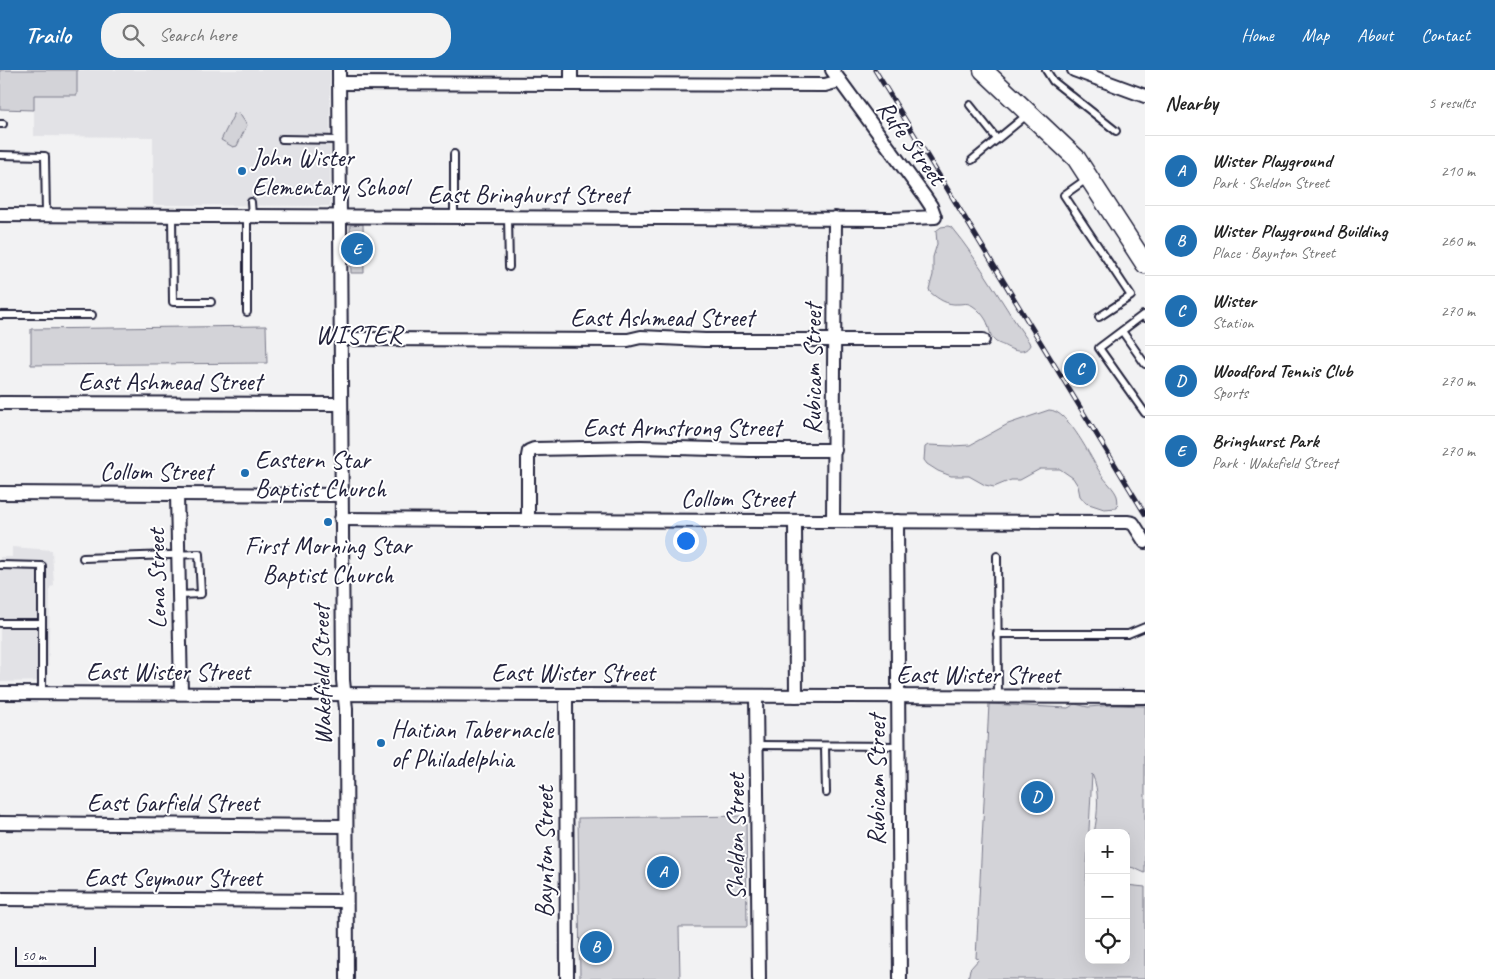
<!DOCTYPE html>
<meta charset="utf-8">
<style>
:root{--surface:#fff;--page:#f2f2f2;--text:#222;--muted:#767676;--line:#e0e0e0;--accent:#1f6fb2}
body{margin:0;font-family:Caveat,sans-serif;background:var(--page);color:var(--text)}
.controls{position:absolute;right:15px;bottom:15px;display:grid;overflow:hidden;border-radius:10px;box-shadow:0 5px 20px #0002}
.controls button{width:45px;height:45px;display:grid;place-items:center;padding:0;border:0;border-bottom:1px solid var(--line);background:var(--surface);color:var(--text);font:25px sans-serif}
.scale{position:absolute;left:15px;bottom:12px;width:81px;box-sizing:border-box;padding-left:5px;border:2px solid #22223b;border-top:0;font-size:14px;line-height:18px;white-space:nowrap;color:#22223b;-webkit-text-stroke:4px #fff;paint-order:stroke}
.you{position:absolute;left:685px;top:470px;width:18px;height:18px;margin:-12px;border:4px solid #fff;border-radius:50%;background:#1a73e8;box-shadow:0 0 0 8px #1a73e833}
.badge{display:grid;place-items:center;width:32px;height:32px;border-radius:50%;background:var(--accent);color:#fff;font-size:16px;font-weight:700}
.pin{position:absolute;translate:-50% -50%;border:2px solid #fff;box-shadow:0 1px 5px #0006}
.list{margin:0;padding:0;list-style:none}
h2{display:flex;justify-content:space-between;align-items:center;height:65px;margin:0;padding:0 20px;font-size:21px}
h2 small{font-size:16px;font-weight:400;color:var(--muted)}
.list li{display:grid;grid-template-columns:32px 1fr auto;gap:15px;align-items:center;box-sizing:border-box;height:70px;padding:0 20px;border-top:1px solid var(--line)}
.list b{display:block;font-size:19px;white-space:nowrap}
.list p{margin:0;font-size:16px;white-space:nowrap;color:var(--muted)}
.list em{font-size:16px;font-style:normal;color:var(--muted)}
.icon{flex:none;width:28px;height:28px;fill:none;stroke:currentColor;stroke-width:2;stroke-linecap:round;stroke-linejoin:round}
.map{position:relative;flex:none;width:1145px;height:909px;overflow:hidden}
header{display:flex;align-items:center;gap:30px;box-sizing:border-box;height:70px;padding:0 25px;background:var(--accent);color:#fff}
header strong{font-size:24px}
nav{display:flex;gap:28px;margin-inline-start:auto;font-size:18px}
.search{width:350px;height:45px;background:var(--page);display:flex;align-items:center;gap:12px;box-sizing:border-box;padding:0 18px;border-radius:20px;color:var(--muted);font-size:19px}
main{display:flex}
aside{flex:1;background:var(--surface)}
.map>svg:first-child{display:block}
.built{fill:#e2e2e6}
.green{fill:#d3d3d8;stroke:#7a7a8a}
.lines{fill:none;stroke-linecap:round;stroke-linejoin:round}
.lane-casing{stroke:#22223b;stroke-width:10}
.street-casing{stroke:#22223b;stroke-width:16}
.secondary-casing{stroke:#22223b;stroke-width:21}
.lane{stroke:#fff;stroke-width:6}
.street{stroke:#fff;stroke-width:12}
.secondary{stroke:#fff;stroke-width:18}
.rail-casing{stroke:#22223b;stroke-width:5}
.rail{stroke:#fff;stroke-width:3;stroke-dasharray:9;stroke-linecap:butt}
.poi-dot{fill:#1f6fb2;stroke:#fff;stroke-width:2}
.labels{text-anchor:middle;stroke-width:4;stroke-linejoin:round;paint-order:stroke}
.street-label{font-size:25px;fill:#22223b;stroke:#fff}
.poi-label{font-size:25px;fill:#22223b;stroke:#fff;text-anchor:start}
.neighbourhood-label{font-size:26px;letter-spacing:1px;fill:#22223b;stroke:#fff}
</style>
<header>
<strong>Trailo</strong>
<div class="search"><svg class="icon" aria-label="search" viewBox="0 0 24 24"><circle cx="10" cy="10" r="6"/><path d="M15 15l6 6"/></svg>Search here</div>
<nav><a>Home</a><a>Map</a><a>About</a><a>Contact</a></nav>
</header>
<main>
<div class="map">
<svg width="1145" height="909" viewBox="0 0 1145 909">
<rect width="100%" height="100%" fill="#f2f2f3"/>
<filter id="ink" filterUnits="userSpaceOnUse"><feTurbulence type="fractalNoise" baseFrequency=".02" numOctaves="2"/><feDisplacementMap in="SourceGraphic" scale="10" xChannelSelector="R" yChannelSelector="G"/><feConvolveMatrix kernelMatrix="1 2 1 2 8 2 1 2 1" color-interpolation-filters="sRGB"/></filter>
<g filter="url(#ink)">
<!-- built -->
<g class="built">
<path d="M77 0H330V136L153 135V67L34 66V25H77Z"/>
<path d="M12 477 52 480 54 516 50 517 48 611 0 612V487H12Z"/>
</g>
<!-- green -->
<g class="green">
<path d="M0 0H77V25H34V40L0 39Z"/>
<path d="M239 43 247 55 237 76 233 77 221 70 234 44Z"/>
<path d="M363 154 364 203H351L350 155Z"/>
<path d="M948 156 951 157C981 193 1002 234 1029 272L1030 275C1024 286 1012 280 1003 275 1002 275 996 272 996 272 989 267 990 257 986 250 983 245 978 239 973 236 967 232 964 234 958 234 947 235 938 229 930 222L929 219 933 205V187L937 174 936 161 941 157Z"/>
<path d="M266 256 267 293 31 295V259Z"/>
<path d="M1049 340C1069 340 1091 389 1101 404 1106 412 1114 418 1117 426 1118 430 1118 434 1117 438L1104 439 1086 433 1080 426 1078 416 1073 408 1060 399H1040L1020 410H1011L994 417 985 415 969 406H951L938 401 927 394 924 390 925 377 928 375 952 376 970 375 1008 354Z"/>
<path d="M989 634 1068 638 1075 634 1088 637 1113 635 1145 636V803L1134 798 1126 796V763H1094C1098 744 1100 721 1092 704L1086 815H1089V890H1126V815L1145 817V909H968L970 899 979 889 976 888Z"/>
<path d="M746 746 747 857H679L680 909H580L578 748Z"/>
</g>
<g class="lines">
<defs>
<g id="lane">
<path d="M1046 0 1053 11 1116 61"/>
<path d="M970 35 997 69"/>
<path d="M0 54H3"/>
<path d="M282 69 339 70"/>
<path d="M0 85 45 86 46 145"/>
<path d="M972 90 1028 44"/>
<path d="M1088 108 1064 125 1131 226 1099 247"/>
<path d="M251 132 252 146"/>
<path d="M172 145 173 232H211"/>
<path d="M247 146V242"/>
<path d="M454 147V84"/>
<path d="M508 147 509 197"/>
<path d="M0 245H92"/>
<path d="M1145 248 1143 245 1099 278 1145 343"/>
<path d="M1122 261 1145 294"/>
<path d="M997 486 998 626"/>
<path d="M83 488 199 484 201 524 179 525"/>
<path d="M0 495 42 496V553H0"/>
<path d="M42 553V623"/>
<path d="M997 564H1128L1145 557"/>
<path d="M757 675 899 676"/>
<path d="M825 676 826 723"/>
</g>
<g id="street">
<path d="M339 0 343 610 346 639 347 909"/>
<path d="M571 0V14"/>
<path d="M1074 0 1145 26"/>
<path d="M339 13 825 15 840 11"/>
<path d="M0 145 892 149 935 147 931 136 925 127 832 0"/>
<path d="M340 269 628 270 641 267 705 270H983"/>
<path d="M0 333 341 334"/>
<path d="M0 423 341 425"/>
<path d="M177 424 181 623"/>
<path d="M341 449 485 450 1127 452 1133 453 1145 472"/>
<path d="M528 450V386L529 381 534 379 641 377 750 380H835"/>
<path d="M795 451 796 626"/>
<path d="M833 451 835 148"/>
<path d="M897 451 900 909"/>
<path d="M0 623 1145 627"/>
<path d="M566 625 567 909"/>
<path d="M756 626 759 909"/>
<path d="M0 753 346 756"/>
<path d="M0 829 346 831"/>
</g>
<path id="secondary" d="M983 0 1076 88 1145 194"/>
</defs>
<!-- lane casing -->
<use href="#lane" class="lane-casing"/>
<!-- street casing -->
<use href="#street" class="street-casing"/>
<!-- secondary casing -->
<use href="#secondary" class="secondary-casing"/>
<!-- lane -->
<use href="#lane" class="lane"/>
<!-- street -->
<use href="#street" class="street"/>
<!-- secondary -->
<use href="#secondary" class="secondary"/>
<defs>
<path id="rail" d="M875 0 1145 444"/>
</defs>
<!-- rail casing -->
<use href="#rail" class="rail-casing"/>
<!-- rail -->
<use href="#rail" class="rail"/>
</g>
</g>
<!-- markers -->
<g class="poi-dot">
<circle cx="242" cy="101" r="5"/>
<circle cx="245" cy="403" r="5"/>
<circle cx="328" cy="452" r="5"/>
<circle cx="381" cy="673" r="5"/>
</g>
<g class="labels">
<!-- street labels -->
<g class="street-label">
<text transform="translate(912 72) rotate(54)" y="9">Rufe Street</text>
<text x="528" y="133">East Bringhurst Street</text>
<text x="662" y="256">East Ashmead Street</text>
<text transform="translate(812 299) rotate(-90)" y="9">Rubicam Street</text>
<text x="170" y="320">East Ashmead Street</text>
<text x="682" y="366">East Armstrong Street</text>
<text x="156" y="410">Collom Street</text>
<text x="737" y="437">Collom Street</text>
<text transform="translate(156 509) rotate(-91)" y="9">Lena Street</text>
<text x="168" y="610">East Wister Street</text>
<text x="573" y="611">East Wister Street</text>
<text x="978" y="613">East Wister Street</text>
<text transform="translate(321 605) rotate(-91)" y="9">Wakefield Street</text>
<text transform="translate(876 710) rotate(-90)" y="9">Rubicam Street</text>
<text x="173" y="741">East Garfield Street</text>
<text transform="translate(735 767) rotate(-90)" y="9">Sheldon Street</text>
<text transform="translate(544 782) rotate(-90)" y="9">Baynton Street</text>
<text x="173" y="816">East Seymour Street</text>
</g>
<!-- poi labels -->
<g class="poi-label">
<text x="252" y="96">John Wister<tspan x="252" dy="29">Elementary School</tspan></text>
<text x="255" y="398">Eastern Star<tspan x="255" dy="29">Baptist Church</tspan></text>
<text x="328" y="484" text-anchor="middle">First Morning Star<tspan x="328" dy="29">Baptist Church</tspan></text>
<text x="391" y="668">Haitian Tabernacle<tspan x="391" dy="29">of Philadelphia</tspan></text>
</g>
<!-- neighbourhood labels -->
<g class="neighbourhood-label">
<text x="359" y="273">WISTER</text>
</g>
</g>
</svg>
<div class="controls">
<button>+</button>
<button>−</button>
<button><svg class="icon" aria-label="locate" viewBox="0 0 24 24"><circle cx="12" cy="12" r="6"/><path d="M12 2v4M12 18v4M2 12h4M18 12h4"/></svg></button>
</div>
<div class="scale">50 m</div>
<div class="you"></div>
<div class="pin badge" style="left:663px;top:802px">A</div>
<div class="pin badge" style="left:596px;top:877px">B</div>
<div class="pin badge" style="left:1080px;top:299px">C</div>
<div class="pin badge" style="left:1037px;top:727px">D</div>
<div class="pin badge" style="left:357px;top:179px">E</div>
</div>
<aside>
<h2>Nearby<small>5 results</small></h2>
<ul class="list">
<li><span class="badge">A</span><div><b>Wister Playground</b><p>Park · Sheldon Street</p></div><em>210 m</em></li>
<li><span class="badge">B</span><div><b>Wister Playground Building</b><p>Place · Baynton Street</p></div><em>260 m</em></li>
<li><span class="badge">C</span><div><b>Wister</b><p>Station</p></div><em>270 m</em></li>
<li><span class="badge">D</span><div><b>Woodford Tennis Club</b><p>Sports</p></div><em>270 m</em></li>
<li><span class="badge">E</span><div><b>Bringhurst Park</b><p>Park · Wakefield Street</p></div><em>270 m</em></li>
</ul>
</aside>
</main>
